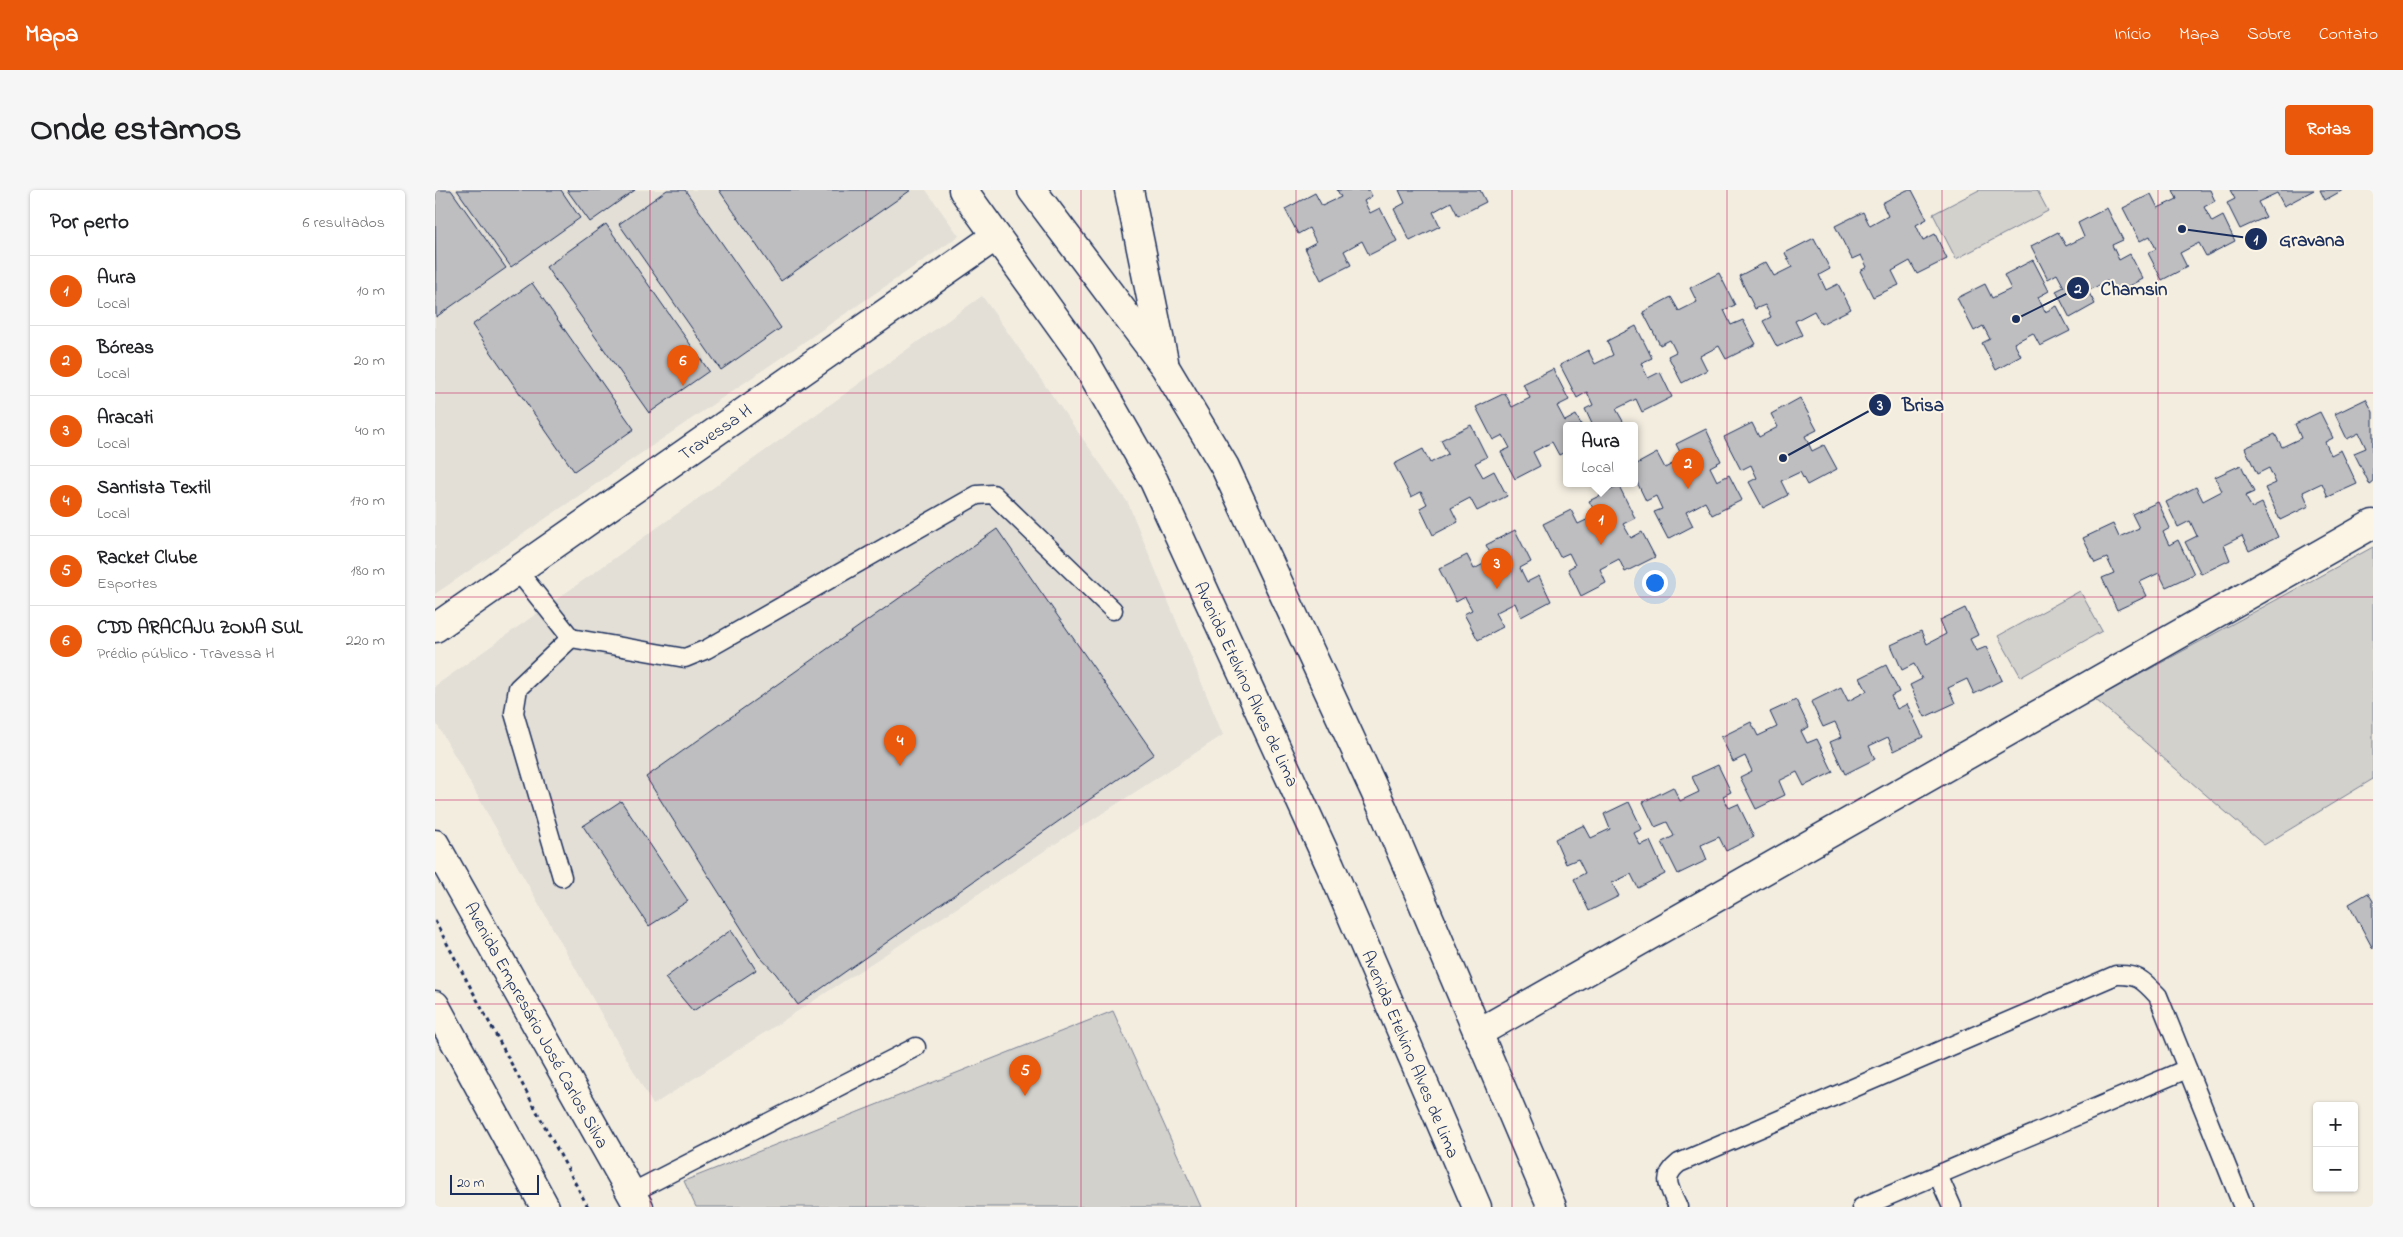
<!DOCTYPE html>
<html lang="pt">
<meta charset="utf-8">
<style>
:root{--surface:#fff;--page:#f6f6f6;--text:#202124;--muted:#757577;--line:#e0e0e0;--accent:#ea580c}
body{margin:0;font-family:"Indie Flower",sans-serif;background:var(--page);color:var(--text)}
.controls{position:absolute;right:15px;bottom:15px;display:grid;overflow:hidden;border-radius:5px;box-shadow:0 1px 4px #0004}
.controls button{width:45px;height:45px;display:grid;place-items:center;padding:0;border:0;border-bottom:1px solid var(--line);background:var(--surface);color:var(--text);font:25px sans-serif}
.scale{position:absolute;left:15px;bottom:12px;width:89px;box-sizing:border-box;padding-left:5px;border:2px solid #1b2f5e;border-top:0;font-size:14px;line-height:18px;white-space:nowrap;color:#1b2f5e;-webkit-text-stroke:4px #fcf5e5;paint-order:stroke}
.you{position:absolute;left:1219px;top:392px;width:18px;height:18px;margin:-12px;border:4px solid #fff;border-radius:50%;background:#1a73e8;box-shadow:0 0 0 8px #1a73e833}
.badge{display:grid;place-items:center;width:32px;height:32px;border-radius:50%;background:var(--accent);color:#fff;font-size:16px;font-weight:700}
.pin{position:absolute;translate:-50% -41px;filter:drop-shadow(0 1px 2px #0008)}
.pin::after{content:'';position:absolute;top:26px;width:18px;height:15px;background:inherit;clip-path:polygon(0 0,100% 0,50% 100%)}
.popup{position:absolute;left:1128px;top:232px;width:75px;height:65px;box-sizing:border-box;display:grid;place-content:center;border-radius:5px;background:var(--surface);filter:drop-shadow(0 1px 4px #0005);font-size:16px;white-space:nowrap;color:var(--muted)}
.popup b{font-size:19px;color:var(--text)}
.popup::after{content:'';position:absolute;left:50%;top:100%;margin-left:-10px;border:10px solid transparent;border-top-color:var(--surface)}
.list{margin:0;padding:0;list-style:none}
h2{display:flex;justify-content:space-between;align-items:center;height:65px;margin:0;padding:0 20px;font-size:21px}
h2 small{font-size:16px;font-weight:400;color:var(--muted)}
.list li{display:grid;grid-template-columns:32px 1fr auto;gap:15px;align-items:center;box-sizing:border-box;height:70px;padding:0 20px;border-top:1px solid var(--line)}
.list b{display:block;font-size:19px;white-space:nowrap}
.list p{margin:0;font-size:16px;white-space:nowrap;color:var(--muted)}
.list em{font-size:16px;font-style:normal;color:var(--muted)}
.map{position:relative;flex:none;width:1938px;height:1017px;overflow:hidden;border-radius:5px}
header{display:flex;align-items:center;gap:30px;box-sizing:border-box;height:70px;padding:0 25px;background:var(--accent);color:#fff}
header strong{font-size:24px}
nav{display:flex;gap:28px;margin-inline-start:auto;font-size:18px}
.intro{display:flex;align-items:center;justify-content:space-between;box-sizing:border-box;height:120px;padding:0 30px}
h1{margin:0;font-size:35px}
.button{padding:12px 22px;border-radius:5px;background:var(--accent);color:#fff;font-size:18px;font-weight:700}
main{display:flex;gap:30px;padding:0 30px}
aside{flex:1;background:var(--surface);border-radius:5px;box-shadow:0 1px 4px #0004}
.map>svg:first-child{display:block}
.built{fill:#e3dfd6}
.green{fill:#d3d1cc;stroke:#778095}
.building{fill:#bebec0;stroke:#1b2f5e}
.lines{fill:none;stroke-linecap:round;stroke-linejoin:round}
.lane-casing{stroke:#1b2f5e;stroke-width:21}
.street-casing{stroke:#1b2f5e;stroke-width:31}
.secondary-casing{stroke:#1b2f5e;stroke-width:31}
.path{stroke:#1b2f5e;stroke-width:3;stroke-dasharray:4 4;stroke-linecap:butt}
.lane{stroke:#fcf5e5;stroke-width:18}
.street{stroke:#fcf5e5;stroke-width:28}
.secondary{stroke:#fcf5e5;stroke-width:28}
.grid{fill:none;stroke:#c2185b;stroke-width:1;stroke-opacity:0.55}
.labels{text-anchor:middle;stroke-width:4;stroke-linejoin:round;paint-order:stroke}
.street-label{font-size:18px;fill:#1b2f5e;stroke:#fcf5e5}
.leader{fill:none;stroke:#1b2f5e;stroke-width:2}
.callout-dot{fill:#1b2f5e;stroke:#fcf5e5;stroke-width:2}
.mark-label{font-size:15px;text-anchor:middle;font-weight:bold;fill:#fff}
.callout-label{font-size:19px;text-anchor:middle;font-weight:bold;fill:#1b2f5e;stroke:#fcf5e5;stroke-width:4;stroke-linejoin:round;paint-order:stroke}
</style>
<header>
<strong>Mapa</strong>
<nav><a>Início</a><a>Mapa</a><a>Sobre</a><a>Contato</a></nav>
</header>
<div class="intro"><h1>Onde estamos</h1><a class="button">Rotas</a></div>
<main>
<aside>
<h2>Por perto<small>6 resultados</small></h2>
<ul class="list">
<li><span class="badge">1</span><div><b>Aura</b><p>Local</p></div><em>10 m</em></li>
<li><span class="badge">2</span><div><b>Bóreas</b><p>Local</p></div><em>20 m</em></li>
<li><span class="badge">3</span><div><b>Aracati</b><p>Local</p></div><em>40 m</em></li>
<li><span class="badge">4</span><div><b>Santista Textil</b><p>Local</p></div><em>170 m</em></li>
<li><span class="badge">5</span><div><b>Racket Clube</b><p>Esportes</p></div><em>180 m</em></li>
<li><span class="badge">6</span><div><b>CDD ARACAJU ZONA SUL</b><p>Prédio público · Travessa H</p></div><em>220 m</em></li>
</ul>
</aside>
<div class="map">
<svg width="1938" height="1017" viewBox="0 0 1938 1017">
<rect width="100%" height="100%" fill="#f3ede0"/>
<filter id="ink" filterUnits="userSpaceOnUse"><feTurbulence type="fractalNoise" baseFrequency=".02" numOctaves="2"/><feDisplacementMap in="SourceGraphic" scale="10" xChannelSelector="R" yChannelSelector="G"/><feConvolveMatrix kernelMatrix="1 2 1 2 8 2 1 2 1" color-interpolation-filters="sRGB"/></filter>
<g filter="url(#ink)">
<!-- built -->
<g class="built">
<path d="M0 0H491L524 46 0 404Z"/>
<path d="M547 106 693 313 788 545 218 915 0 531V496Z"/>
</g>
<!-- green -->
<g class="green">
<path d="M1544 0H1602L1613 21 1521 69 1498 24Z"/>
<path d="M1938 357V589L1829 655 1660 509Z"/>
<path d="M1645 401 1667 441 1586 487 1563 446Z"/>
<path d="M678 821 766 1017H261L249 991Z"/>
</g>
<!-- building -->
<g class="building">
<path d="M0 0H16L71 78 1 127Z"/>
<path d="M22 0H126L145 28 76 77Z"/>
<path d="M132 0H200L155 32Z"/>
<path d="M232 0H250L346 138 286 180 184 34Z"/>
<path d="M284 0H476L346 91Z"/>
<path d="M902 0H934L937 6 929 11 935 23 945 18 962 51 934 65 927 51 909 61 916 75 886 90 870 58 881 52 874 38 863 44 850 19 880 3 887 16 906 7Z"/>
<path d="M964 0H1045L1051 12 1023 26 1016 12 998 22 1005 36 975 51 959 19 970 13Z"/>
<path d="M1472 0H1477L1492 29 1481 35 1488 50 1500 44 1512 69 1482 84 1475 71 1457 81 1464 95 1438 107 1425 81 1432 77 1426 65 1417 69 1400 36 1428 22 1435 36 1453 26 1447 13Z"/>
<path d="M1738 0H1775L1780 11 1769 17 1777 32 1788 26 1800 51 1771 66 1764 53 1745 63 1752 77 1727 90 1713 63 1721 59 1715 46 1705 51 1688 18 1716 4 1723 18 1742 9Z"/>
<path d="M1795 0H1879L1849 16 1842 3 1823 12 1831 27 1805 39 1792 13 1800 9Z"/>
<path d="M1885 0H1908L1890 10Z"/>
<path d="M1672 18 1688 50 1677 55 1684 70 1695 64 1708 89 1679 104 1672 91 1653 101 1660 114 1635 128 1621 101 1629 97 1622 84 1613 89 1596 56 1623 42 1631 56 1649 47 1643 33Z"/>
<path d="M171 34 274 181 214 223 111 77Z"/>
<path d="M1379 48 1395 79 1384 85 1391 100 1403 94 1416 119 1386 134 1379 121 1360 131 1367 145 1342 157 1328 131 1336 127 1330 115 1320 119 1304 86 1331 72 1339 86 1357 77 1350 63Z"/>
<path d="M1598 70 1614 101 1603 107 1610 122 1622 116 1635 141 1605 156 1598 143 1579 153 1586 166 1561 180 1547 153 1555 149 1548 136 1539 141 1522 108 1550 94 1557 108 1576 99 1569 85Z"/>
<path d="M1284 83 1300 115 1289 120 1296 135 1308 130 1321 154 1291 169 1284 156 1265 166 1272 180 1247 193 1233 166 1241 162 1235 150 1225 155 1208 122 1236 107 1244 121 1262 112 1255 98Z"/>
<path d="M97 93 199 239 139 281 37 135Z"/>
<path d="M1201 136 1217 168 1206 173 1213 188 1225 182 1237 207 1207 222 1201 209 1181 219 1189 233 1182 236H1158L1150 219 1158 215 1152 202 1142 208 1125 175 1153 160 1160 174 1178 165 1172 151Z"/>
<path d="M1118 179 1134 210 1122 216 1130 231 1141 225 1147 236H1132V261L1124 265 1117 252 1098 262 1105 276 1080 289 1066 262 1075 258 1068 245 1058 250 1041 217 1070 203 1077 217 1095 208 1088 194Z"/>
<path d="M1365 208 1382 240 1370 246 1377 261 1389 255 1402 279 1372 295 1365 282 1346 291 1353 305 1328 318 1314 292 1322 288 1316 275 1306 280 1289 247 1317 233 1324 247 1343 237 1336 224Z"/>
<path d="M1931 209 1938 222V293L1935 295 1919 263 1931 258 1924 243 1912 249 1900 224Z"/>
<path d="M1885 222 1898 248 1890 252 1896 265 1906 260 1922 294 1893 307 1887 293 1868 302 1874 316 1845 330 1830 298 1841 293 1834 278 1822 284 1810 258 1840 244 1847 257 1866 248 1860 234Z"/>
<path d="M1036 235 1052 267 1040 273 1048 287 1059 281 1072 306 1042 321 1035 308 1016 318 1023 332 998 345 985 318 992 314 986 302 976 307 959 274 988 259 995 273 1013 264 1006 250Z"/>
<path d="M1271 239 1286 271 1275 277 1282 291 1294 285 1307 310 1277 325 1270 312 1251 322 1258 336 1233 349 1219 322 1227 319 1221 306 1211 311 1200 288V275L1222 263 1230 278 1248 268 1241 254Z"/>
<path d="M1806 275 1819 302 1810 306 1817 318 1827 313 1843 347 1814 361 1807 346 1789 355 1795 370 1766 384 1750 352 1762 346 1755 331 1743 337 1731 312 1761 297 1768 311 1787 301 1780 287Z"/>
<path d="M1184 296 1200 328 1188 334 1196 348 1207 342 1220 367 1190 382 1184 369 1165 379 1171 393 1146 406 1133 379 1140 375 1134 363 1125 367 1108 334 1136 320 1143 334 1162 325 1154 311Z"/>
<path d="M1723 312 1735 338 1728 342 1734 355 1743 350 1759 384 1731 397 1724 383 1705 392 1712 406 1682 420 1667 388 1679 383 1672 368 1660 373 1648 348 1678 334 1684 347 1704 338 1697 324Z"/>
<path d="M562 339 719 564 363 815 341 784 324 766 211 587Z"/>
<path d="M1080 340 1096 372 1085 378 1092 392 1104 386 1116 411 1086 427 1080 413 1060 423 1068 437 1043 450 1029 424 1037 420 1030 407 1021 412 1004 379 1032 365 1039 379 1058 369 1051 355Z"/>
<path d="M1530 418 1543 445 1535 449 1541 461 1551 457 1567 490 1539 504 1532 489 1513 498 1520 513 1490 527 1475 495 1487 489 1479 474 1467 480 1456 455 1486 441 1492 454 1511 444 1505 430Z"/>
<path d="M1451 475 1464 502 1456 506 1462 519 1472 514 1488 547 1459 561 1453 547 1434 556 1440 569 1410 584 1395 552 1407 547 1400 532 1388 537 1376 512 1406 497 1413 511 1432 501 1425 488Z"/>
<path d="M1361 510 1374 537 1366 541 1372 553 1382 549 1398 582 1369 596 1362 582 1344 591 1350 605 1321 619 1305 587 1317 581 1310 566 1298 572 1286 547 1316 532 1323 546 1342 537 1335 522Z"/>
<path d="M1283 575 1296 602 1288 606 1294 618 1303 614 1319 647 1291 661 1284 647 1266 655 1272 670 1243 684 1227 652 1239 646 1232 632 1220 637 1208 612 1238 597 1245 611 1264 602 1257 587Z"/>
<path d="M186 611 253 711 214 736 148 636Z"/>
<path d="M1194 612 1207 639 1199 643 1205 655 1215 651 1230 684 1203 698 1196 684 1177 693 1184 706 1154 721 1139 689 1150 683 1143 669 1131 674 1120 649 1149 635 1156 648 1175 639 1169 624Z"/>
<path d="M1933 703 1938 711V759L1914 714Z"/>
<path d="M296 740 321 780 258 821 230 788Z"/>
</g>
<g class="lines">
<defs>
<g id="lane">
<path d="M82 380 136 448 250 468 272 459 542 305 558 304 678 420"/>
<path d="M127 687 79 523 83 498 136 448"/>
<path d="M1503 985 1517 1017"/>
<path d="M196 1003 481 857"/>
<path d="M1243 1017C1235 998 1225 988 1244 973L1681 785C1703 784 1708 790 1723 806L1808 1017"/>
<path d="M1427 1017 1752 879"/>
</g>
<g id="street">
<path d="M0 438 561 46"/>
<path d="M1043 843 1938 334"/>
</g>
<g id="secondary">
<path d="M528 0 646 164 719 291 895 675 1042 1017"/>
<path d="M597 0 730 177 790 277 948 619 1117 1017"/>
<path d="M694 0 729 171"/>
<path d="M0 654 204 1017"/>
<path d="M0 815 110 1017"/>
</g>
</defs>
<!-- lane casing -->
<use href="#lane" class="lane-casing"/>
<!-- street casing -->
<use href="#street" class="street-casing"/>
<!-- secondary casing -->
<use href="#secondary" class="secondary-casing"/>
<!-- path -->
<path class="path" d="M0 731 153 1017"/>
<!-- lane -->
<use href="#lane" class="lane"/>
<!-- street -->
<use href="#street" class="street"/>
<!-- secondary -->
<use href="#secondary" class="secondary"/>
</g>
</g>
<!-- grid -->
<path class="grid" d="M215 0V1017M431 0V1017M646 0V1017M861 0V1017M1077 0V1017M1292 0V1017M1507 0V1017M1723 0V1017M0 203H1938M0 407H1938M0 610H1938M0 814H1938"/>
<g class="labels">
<!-- street labels -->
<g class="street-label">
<text transform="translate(280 242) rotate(-35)" y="6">Travessa H</text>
<text transform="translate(812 494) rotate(65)" y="6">Avenida Etelvino Alves de Lima</text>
<text transform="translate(102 835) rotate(61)" y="6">Avenida Empresário José Carlos Silva</text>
<text transform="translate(976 864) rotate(67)" y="6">Avenida Etelvino Alves de Lima</text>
</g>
</g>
<!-- callouts -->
<path class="leader" d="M1747 39L1821 49M1581 129L1643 98M1348 268L1445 215"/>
<g class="callout-dot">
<circle cx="1747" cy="39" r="5"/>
<circle cx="1581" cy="129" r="5"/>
<circle cx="1348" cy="268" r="5"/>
<circle cx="1821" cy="49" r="12"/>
<circle cx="1643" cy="98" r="12"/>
<circle cx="1445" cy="215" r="12"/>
</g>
<g class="mark-label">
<text x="1821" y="54">1</text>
<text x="1643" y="103">2</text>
<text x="1445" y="220">3</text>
</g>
<g class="callout-label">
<text x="1877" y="56">Gravana</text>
<text x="1699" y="105">Chamsin</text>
<text x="1488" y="221">Brisa</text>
</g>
</svg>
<div class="controls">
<button>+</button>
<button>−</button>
</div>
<div class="scale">20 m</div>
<div class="you"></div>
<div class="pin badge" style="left:1166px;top:355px">1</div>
<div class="popup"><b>Aura</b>Local</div>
<div class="pin badge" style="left:1253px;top:299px">2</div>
<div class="pin badge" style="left:1062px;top:399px">3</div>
<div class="pin badge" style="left:465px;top:576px">4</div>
<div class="pin badge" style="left:590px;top:906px">5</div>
<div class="pin badge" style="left:248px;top:196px">6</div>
</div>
</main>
